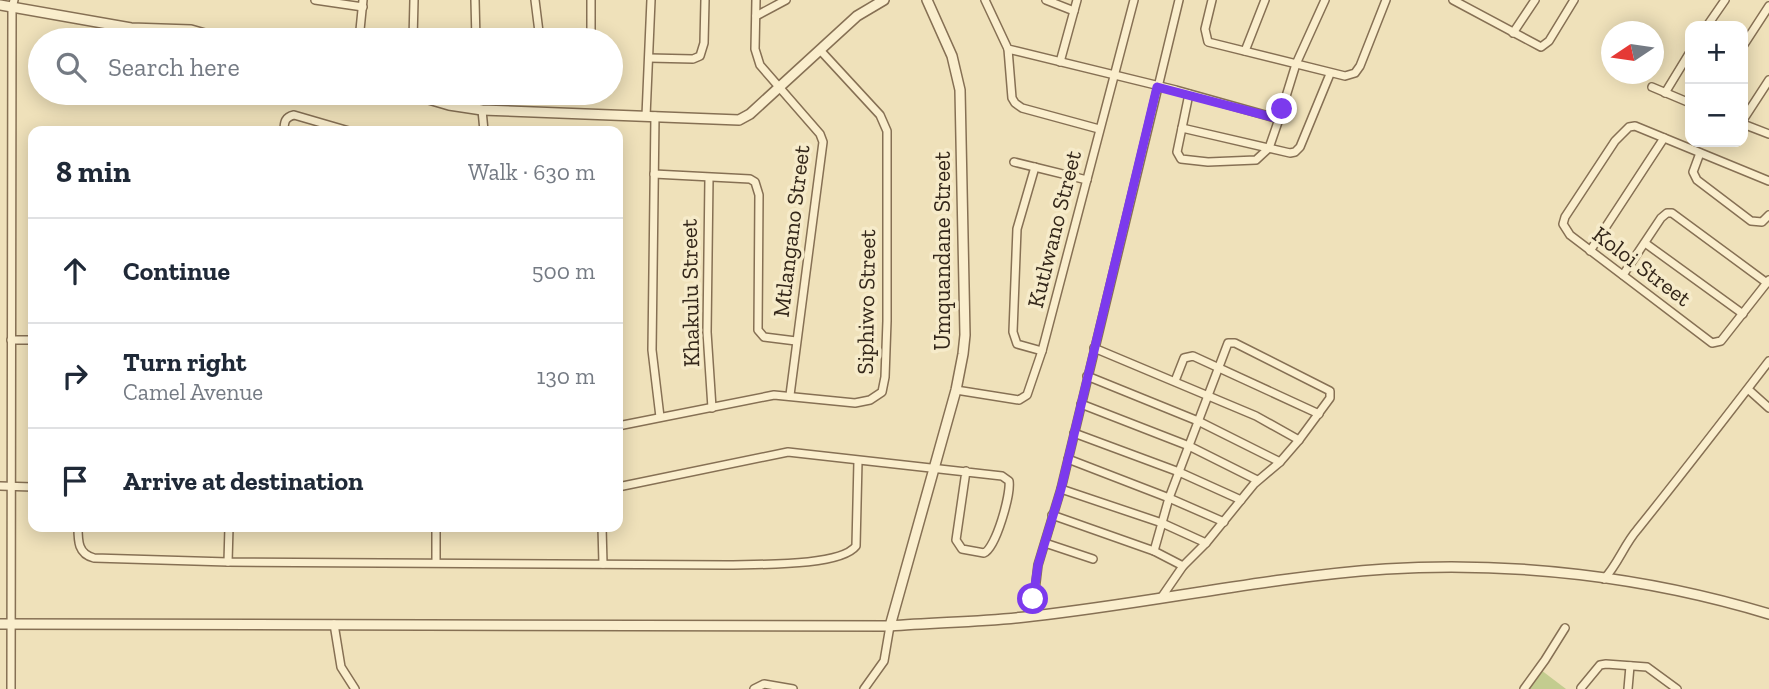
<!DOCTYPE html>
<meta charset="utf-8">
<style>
:root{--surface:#fff;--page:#f6f6f7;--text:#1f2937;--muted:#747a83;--line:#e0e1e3}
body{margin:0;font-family:"Zilla Slab",serif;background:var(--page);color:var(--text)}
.controls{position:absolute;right:21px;top:21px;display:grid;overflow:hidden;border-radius:14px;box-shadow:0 4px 18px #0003}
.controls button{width:63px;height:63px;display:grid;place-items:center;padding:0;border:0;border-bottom:2px solid var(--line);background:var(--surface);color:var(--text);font:35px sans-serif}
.compass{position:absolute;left:1601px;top:21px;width:63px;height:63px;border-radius:50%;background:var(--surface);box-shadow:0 4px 18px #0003;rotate:257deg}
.stop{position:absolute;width:21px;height:21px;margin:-16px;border:5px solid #7c3aed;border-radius:50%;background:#fff}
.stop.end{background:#7c3aed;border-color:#fff;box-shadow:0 2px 7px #0008}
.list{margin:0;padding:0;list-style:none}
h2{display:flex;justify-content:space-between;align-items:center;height:91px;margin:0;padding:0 28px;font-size:30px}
h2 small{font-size:23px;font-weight:400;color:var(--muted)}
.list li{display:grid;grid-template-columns:46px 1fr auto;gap:21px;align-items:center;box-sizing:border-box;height:105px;padding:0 28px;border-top:2px solid var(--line)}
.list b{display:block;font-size:26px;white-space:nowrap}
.list p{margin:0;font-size:23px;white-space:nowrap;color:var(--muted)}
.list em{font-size:23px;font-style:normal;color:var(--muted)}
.icon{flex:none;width:38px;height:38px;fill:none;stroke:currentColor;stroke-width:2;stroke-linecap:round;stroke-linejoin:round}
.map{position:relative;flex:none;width:1769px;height:689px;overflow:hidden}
.search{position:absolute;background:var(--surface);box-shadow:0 4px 18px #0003;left:28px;top:28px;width:595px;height:77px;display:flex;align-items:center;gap:18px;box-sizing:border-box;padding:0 24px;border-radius:38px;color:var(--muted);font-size:26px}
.panel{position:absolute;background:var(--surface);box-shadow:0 4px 18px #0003;left:28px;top:126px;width:595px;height:406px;border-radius:14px}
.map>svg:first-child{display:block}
.green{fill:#c3cc8f}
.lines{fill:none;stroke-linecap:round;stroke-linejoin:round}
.minor-casing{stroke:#867054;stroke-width:10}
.tertiary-casing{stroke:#867054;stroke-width:12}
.minor{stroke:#faeecd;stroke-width:7}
.tertiary{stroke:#faeecd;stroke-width:9}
.route{stroke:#7c3aed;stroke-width:9}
.labels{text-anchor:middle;stroke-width:7;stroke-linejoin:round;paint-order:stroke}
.street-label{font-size:23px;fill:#34271a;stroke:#f6ebca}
</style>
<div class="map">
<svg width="1769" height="689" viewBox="0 0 1769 689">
<rect width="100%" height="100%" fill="#efe1ba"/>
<!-- green -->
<path class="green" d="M1541 670 1566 689H1529Z"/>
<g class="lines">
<defs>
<g id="minor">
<path d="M315 0 363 7"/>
<path d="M475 0 476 40"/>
<path d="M535 0 540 40"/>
<path d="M591 0V40"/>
<path d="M756 0 755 49 760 65 820 134 823 142 790 395"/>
<path d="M985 0 1008 49 1176 90 1279 119 1296 64 1325 0"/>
<path d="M1046 0 1074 11"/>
<path d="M1212 0 1205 29 1208 42 1345 76 1355 73 1360 66 1386 0"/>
<path d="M1453 0 1541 47 1549 41 1574 0"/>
<path d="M756 16 786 0"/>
<path d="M1707 26 1725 0"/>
<path d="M1513 33 1535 0"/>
<path d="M359 40 363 0"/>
<path d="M413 40 414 0"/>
<path d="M1743 46 1769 6"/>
<path d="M1008 49 1012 98 1015 103 1022 108 1099 129"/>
<path d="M1245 51 1265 0"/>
<path d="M649 58 693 59 700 56 704 43 705 0"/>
<path d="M1060 62 1077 0"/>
<path d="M1652 87 1690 103"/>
<path d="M1665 93 1690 52"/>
<path d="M1189 94 1177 152 1181 159 1208 162 1256 160 1269 148 1279 119"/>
<path d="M482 110 484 131"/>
<path d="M646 116 651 0"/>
<path d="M655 116 652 350 660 417"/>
<path d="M1743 120 1769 80"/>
<path d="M1743 124 1769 134"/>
<path d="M1182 128 1290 153 1295 152 1300 147 1330 74"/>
<path d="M284 131C284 122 285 117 294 115L349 131"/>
<path d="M1700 153 1693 172 1697 180 1751 221 1762 222 1769 215"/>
<path d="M1014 162 1087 180"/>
<path d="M1035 167 1017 229 1013 332 1017 344 1042 351"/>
<path d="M654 174 750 179 755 182 759 195 758 330 764 337 796 341"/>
<path d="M709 178 707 332 712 408"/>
<path d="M1769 181 1635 126 1629 127 1615 141 1565 217 1563 224 1570 235 1712 343 1721 341 1769 280"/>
<path d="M1645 243 1743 314"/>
<path d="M1590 251 1664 138"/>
<path d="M1623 275 1661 218 1667 213H1672L1767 283"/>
<path d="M11 340H33"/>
<path d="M1094 348 1256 416 1299 440"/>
<path d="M1087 376 1198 421 1280 462"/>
<path d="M1175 381 1184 358 1193 356 1319 414"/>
<path d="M956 390 1019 400 1027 395 1042 351 1134 0"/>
<path d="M1749 390 1769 408"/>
<path d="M1081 404 1189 446 1257 480"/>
<path d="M618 426 774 395 855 403 870 400 882 392 885 377 887 321V131L880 115 820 50"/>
<path d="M1074 433 1179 472 1241 500"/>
<path d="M1068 459 1169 498 1224 522"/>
<path d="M0 486 33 487"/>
<path d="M618 487 788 452 1002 476 1009 481C1011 494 996 548 984 553L962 549 956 540 966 471"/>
<path d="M1061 489 1162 523 1206 543"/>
<path d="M1052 515 1154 551 1183 566"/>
<path d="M78 527C78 541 78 554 94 558L228 562 727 565C754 564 840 567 856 546L858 461"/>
<path d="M602 527 603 564"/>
<path d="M1045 543 1093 559"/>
<path d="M1154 551 1169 498 1228 343H1235L1330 391V398L1299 440 1280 462 1254 484 1206 543 1183 566 1161 598"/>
<path d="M228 562 229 527"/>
<path d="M436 562V527"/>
<path d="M1604 579C1618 564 1624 545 1637 530 1682 474 1726 417 1769 361"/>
<path d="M1032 616 1038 565 1061 489 1179 0"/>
<path d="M334 624 341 667 355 689"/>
<path d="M1581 688 1600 665 1606 664 1647 667 1677 689"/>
<path d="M11 689 12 8 14 0"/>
<path d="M754 689 764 684 793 689"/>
<path d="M864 689 884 661 890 626"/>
<path d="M1524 689 1545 660 1565 628"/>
<path d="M1628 689 1630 666"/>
</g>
<g id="tertiary">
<path d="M0 5 131 28 191 30 226 40"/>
<path d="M408 93 449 105 482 110 739 120 750 114 857 16 884 0"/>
<path d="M0 624 890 626C938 622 986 622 1033 616 1151 603 1268 577 1386 569 1514 561 1647 577 1769 614"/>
<path d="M890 626 956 390 963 354 965 335 960 90 952 56 927 0"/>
</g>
</defs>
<!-- minor casing -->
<use href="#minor" class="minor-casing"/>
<!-- tertiary casing -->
<use href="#tertiary" class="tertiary-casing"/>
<!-- minor -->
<use href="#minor" class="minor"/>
<!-- tertiary -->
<use href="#tertiary" class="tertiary"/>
</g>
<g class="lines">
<!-- route -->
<path class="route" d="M1033 599 1038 565 1061 489 1157 87 1279 119 1282 109"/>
</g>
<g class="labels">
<!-- street labels -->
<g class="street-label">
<text transform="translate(1054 229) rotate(-76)" y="8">Kutlwano Street</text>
<text transform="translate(791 231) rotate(-83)" y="8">Mtlangano Street</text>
<text transform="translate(942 251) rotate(-90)" y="8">Umquandane Street</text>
<text transform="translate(1642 266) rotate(37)" y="8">Koloi Street</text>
<text transform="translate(690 293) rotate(-91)" y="8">Khakulu Street</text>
<text transform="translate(866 302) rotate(-89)" y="8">Siphiwo Street</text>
</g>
</g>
</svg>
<div class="controls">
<button>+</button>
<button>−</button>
</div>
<svg class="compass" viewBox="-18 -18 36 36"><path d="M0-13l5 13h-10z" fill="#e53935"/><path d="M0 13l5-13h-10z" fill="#747a83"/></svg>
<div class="stop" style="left:1033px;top:599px"></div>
<div class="stop end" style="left:1282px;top:109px"></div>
<div class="search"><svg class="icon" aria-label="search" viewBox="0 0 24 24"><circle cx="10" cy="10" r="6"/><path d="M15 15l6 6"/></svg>Search here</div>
<section class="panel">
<h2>8 min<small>Walk · 630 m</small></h2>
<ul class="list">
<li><svg class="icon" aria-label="ahead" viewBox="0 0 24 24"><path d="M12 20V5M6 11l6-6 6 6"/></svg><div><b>Continue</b></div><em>500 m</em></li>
<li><svg class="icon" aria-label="right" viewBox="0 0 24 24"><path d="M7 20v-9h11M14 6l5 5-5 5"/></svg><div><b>Turn right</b><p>Camel Avenue</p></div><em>130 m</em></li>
<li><svg class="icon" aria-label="arrive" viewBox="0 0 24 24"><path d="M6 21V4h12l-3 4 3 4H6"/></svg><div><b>Arrive at destination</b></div></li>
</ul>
</section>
</div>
